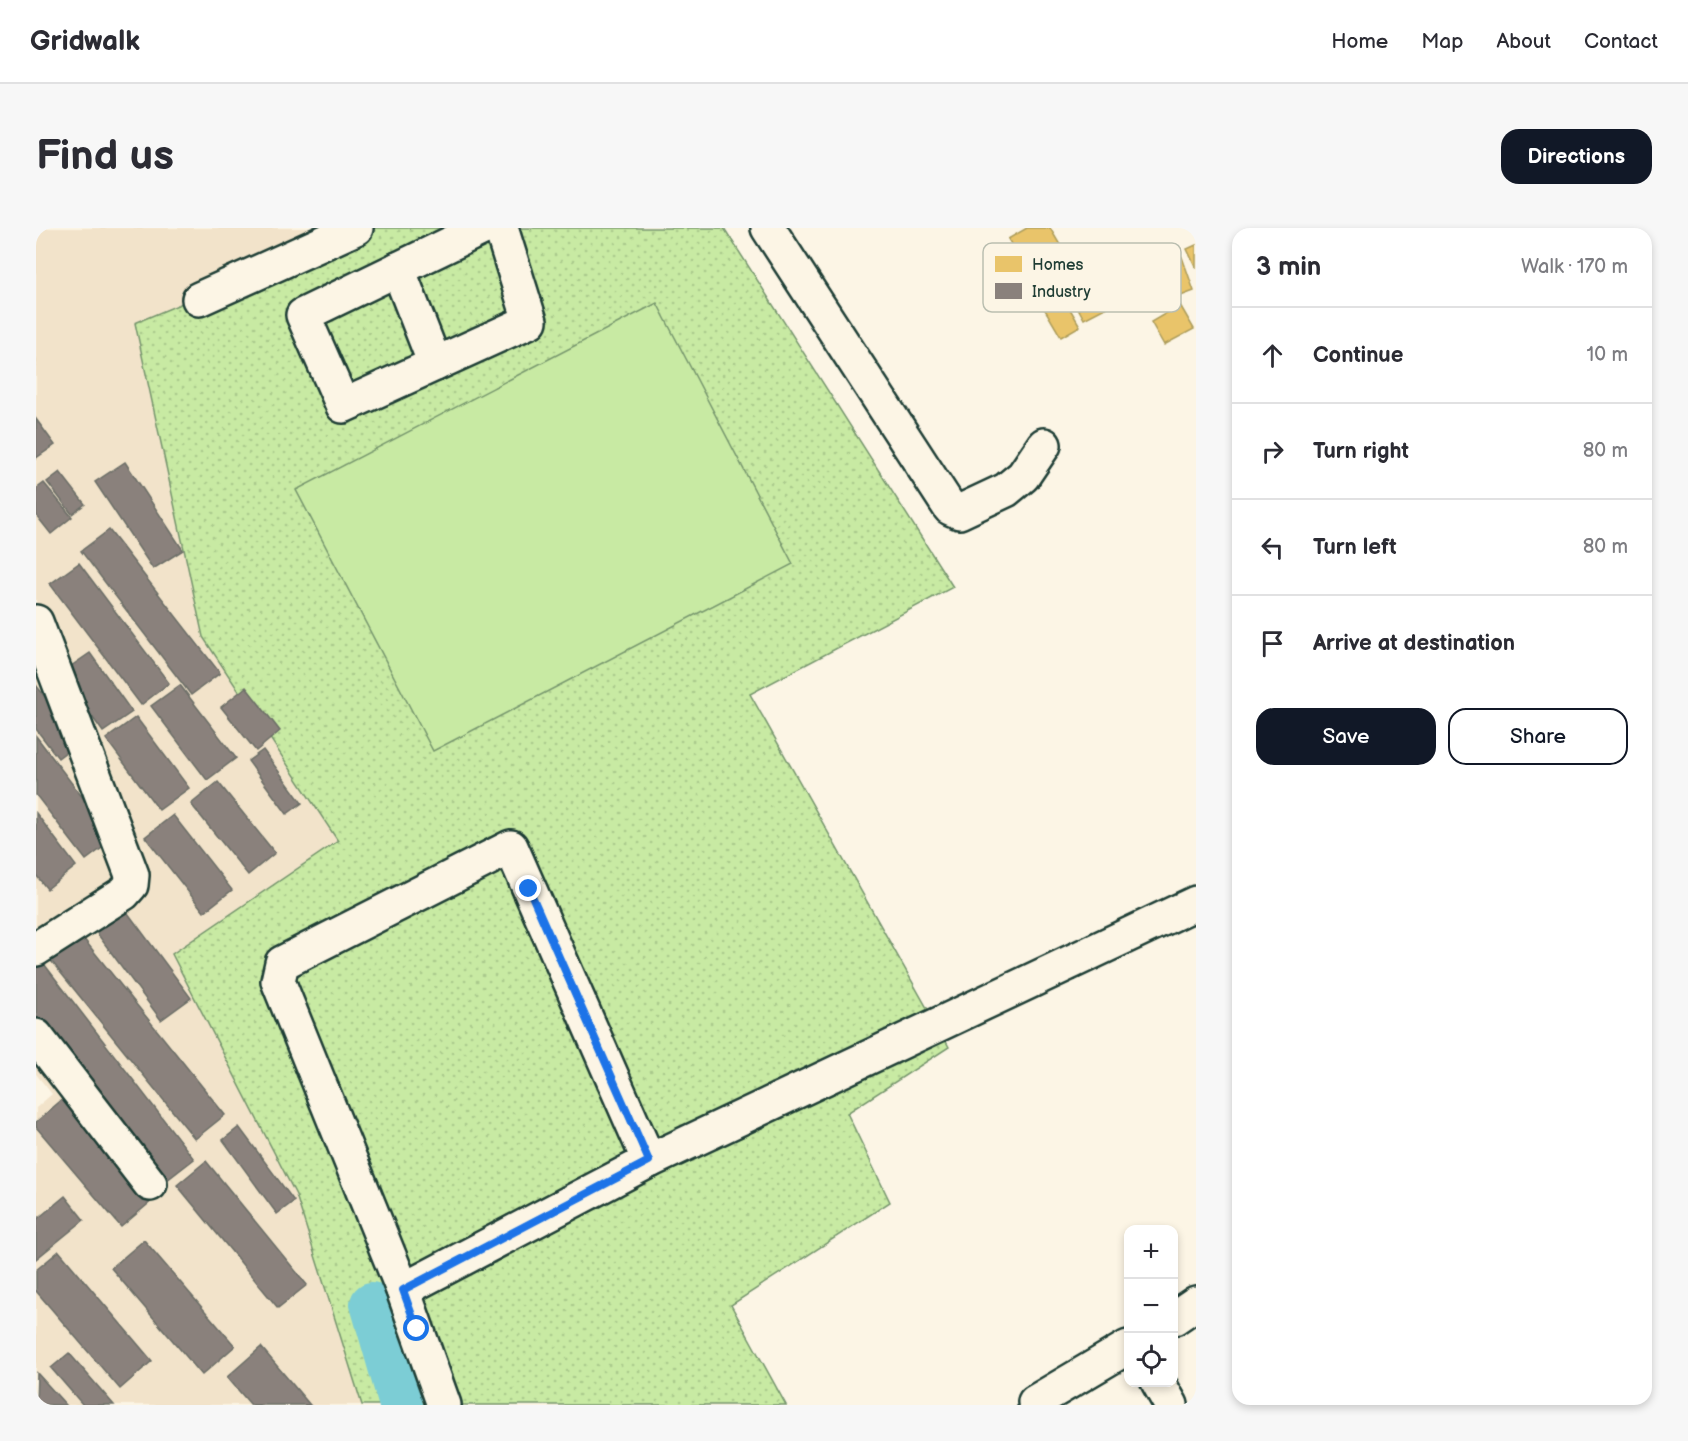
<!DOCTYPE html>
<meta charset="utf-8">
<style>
:root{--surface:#fff;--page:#f7f7f7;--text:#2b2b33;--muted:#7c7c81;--line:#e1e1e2;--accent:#111827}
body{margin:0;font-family:"Balsamiq Sans",sans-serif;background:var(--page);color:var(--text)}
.controls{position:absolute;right:18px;bottom:18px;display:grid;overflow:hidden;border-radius:12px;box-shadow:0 3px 9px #0003}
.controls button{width:54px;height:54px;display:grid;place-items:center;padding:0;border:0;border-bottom:2px solid var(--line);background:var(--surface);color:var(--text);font:30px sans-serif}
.stop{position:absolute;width:18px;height:18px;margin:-14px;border:4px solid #1a73e8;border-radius:50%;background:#fff}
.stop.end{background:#1a73e8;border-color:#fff;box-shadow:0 2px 6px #0008}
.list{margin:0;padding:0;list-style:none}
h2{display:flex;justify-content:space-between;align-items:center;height:78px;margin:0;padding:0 24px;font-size:26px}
h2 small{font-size:20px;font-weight:400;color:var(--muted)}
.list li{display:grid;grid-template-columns:39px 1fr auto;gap:18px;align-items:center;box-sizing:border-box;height:96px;padding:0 24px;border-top:2px solid var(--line)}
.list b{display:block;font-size:22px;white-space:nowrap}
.list em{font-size:20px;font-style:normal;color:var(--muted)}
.actions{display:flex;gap:12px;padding:18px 24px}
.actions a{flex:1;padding:14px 0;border:2px solid var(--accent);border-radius:18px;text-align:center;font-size:21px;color:var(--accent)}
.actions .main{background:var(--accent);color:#fff}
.icon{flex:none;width:33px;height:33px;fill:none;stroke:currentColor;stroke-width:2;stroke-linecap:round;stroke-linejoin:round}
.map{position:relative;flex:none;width:1160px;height:1177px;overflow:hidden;border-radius:18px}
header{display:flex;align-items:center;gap:36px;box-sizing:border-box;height:84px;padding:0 30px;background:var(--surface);border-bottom:2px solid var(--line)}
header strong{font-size:28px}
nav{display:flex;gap:33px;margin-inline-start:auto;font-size:21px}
.intro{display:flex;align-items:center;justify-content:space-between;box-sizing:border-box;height:144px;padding:0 36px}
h1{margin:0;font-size:42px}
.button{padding:15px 27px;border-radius:18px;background:var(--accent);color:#fff;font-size:21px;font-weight:700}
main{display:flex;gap:36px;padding:0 36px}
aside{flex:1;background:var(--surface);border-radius:18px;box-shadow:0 3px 9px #0003}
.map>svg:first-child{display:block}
.built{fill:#f2e3ca}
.grass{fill:url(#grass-dots);stroke:#74946c;stroke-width:1.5}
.pitch{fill:#c8eaa3;stroke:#74946c;stroke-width:1.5}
.homes{fill:#e9c46a;stroke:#ac9c5a;stroke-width:1.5}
.industry{fill:#8a817c;stroke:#6a6d66;stroke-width:1.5}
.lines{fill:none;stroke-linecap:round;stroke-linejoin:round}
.river{stroke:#7ccdd5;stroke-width:44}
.minor-casing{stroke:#1f3d34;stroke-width:38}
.minor{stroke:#fcf5e5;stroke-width:33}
.route{stroke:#1a73e8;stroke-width:8}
.key{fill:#fcf5e5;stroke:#babeb0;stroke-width:1.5}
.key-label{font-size:16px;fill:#1f3d34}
</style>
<header>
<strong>Gridwalk</strong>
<nav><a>Home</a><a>Map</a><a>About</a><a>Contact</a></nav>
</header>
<div class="intro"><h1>Find us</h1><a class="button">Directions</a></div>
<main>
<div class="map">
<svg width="1160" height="1177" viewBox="0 0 1160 1177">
<defs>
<pattern id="grass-dots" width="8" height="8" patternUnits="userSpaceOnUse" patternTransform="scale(1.5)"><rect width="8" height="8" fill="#c8eaa3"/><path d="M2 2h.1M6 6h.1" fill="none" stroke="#abca8d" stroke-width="1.8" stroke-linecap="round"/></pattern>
</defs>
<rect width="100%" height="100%" fill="#fcf5e5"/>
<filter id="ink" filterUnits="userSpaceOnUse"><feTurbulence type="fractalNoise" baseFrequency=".0167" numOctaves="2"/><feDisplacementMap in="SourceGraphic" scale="12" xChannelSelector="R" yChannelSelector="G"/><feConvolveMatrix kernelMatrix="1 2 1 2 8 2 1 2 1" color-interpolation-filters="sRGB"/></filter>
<g filter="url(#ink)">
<!-- built -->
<path class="built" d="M0 0H325L167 409 302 613 136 726 260 967 326 1177H0V880L16 866 0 846Z"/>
<!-- grass -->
<path class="grass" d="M325 0H688L917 359 714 466 913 819 811 885 854 974 695 1077 750 1177H326L260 967 136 726 302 613 167 409 99 95Z"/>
<!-- pitch -->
<path class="pitch" d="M621 75 757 336 397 523 260 262Z"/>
<!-- homes -->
<g class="homes">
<path d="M991 0H1014L1027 22 991 43 972 11Z"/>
<path d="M1160 17V40L1151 21Z"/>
<path d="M1146 29 1158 63 1126 75 1114 41Z"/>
<path d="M1052 30 1077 76 1048 91 1023 45Z"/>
<path d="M1027 69 1044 98 1025 109 1008 80Z"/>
<path d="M1144 77 1158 101 1128 117 1115 94Z"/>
</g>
<!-- industry -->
<g class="industry">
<path d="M0 191 19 217 0 230Z"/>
<path d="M89 234 147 322 117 341 59 254Z"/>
<path d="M24 244 49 276 36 286 11 254Z"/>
<path d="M8 255 36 289 15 306 0 287V261Z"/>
<path d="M73 302 184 445 155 467 45 323Z"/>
<path d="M43 335 133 455 105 477 14 356Z"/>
<path d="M54 425 96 484 67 504 25 445Z"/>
<path d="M0 457 43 514 22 530 0 501Z"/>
<path d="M144 457 200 530 171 552 115 478Z"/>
<path d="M210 459 244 503 220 523 185 479Z"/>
<path d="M100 489 153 560 123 582 70 511Z"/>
<path d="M0 508 78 611 50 632 0 567Z"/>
<path d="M227 522 266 575 251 586 212 533Z"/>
<path d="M182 554 239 625 212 647 155 576Z"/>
<path d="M0 585 40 638 11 661 0 647Z"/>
<path d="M137 587 196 662 168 684 109 609Z"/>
<path d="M83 673 155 770 125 792 54 696Z"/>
<path d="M39 700 189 887 159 911 8 724Z"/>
<path d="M5 732 158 931 126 956 0 791V736Z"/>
<path d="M29 869 117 972 85 999 0 899V894Z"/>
<path d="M203 899 258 973 241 986 187 912Z"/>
<path d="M170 933 271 1057 242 1080 141 957Z"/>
<path d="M29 968 48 992 0 1031V992Z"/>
<path d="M108 1012 199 1118 166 1147 75 1040Z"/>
<path d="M23 1023 116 1133 84 1161 0 1063V1042Z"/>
<path d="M225 1119 274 1177H215L191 1149Z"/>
<path d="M33 1125 78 1177H47L15 1140Z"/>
<path d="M1 1145 30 1177H0Z"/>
</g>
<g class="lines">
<!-- river -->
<path class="river" d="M336 1076 365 1177"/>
<defs>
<g id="minor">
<path d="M447 0 267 87 307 178 494 93 465 0"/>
<path d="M732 0 914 280 923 284 970 262 987 248 1008 217"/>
<path d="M362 41 399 136"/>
<path d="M163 71 320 0"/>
<path d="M0 394 96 647 95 657 88 665 0 721"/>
<path d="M0 808 114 956"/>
<path d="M367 1062 613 933 1160 675"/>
<path d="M1138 1090 1160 1075"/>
<path d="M1122 1154 1135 1177"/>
<path d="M408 1177 367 1062 242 753 246 735 475 619 613 933"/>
<path d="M1001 1177 999 1174 1092 1119"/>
</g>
</defs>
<!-- minor casing -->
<use href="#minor" class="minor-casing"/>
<!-- minor -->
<use href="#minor" class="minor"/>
</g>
</g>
<g class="lines" filter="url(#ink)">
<!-- route -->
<path class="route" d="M381 1101 367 1062 613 933 493 661"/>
</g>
<!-- legend -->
<rect x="947" y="15" width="198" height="69" rx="9" class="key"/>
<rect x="959" y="28" width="27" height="16" fill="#e9c46a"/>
<rect x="959" y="55" width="27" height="16" fill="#8a817c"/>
<g class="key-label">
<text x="996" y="42">Homes</text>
<text x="996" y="69">Industry</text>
</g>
</svg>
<div class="controls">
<button>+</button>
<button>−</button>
<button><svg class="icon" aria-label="locate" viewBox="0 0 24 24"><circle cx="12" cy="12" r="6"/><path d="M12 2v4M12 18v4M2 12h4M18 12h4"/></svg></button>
</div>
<div class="stop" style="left:381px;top:1101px"></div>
<div class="stop end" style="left:493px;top:661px"></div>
</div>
<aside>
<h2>3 min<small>Walk · 170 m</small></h2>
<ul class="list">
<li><svg class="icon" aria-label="ahead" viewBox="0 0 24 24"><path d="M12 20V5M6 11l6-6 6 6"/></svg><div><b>Continue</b></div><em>10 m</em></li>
<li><svg class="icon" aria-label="right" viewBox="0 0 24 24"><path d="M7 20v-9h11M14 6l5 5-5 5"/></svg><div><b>Turn right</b></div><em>80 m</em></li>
<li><svg class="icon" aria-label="left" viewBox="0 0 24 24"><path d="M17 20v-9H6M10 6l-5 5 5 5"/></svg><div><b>Turn left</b></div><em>80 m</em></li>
<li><svg class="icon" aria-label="arrive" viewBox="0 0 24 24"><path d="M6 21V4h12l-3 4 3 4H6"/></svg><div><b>Arrive at destination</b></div></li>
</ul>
<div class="actions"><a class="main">Save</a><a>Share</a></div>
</aside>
</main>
